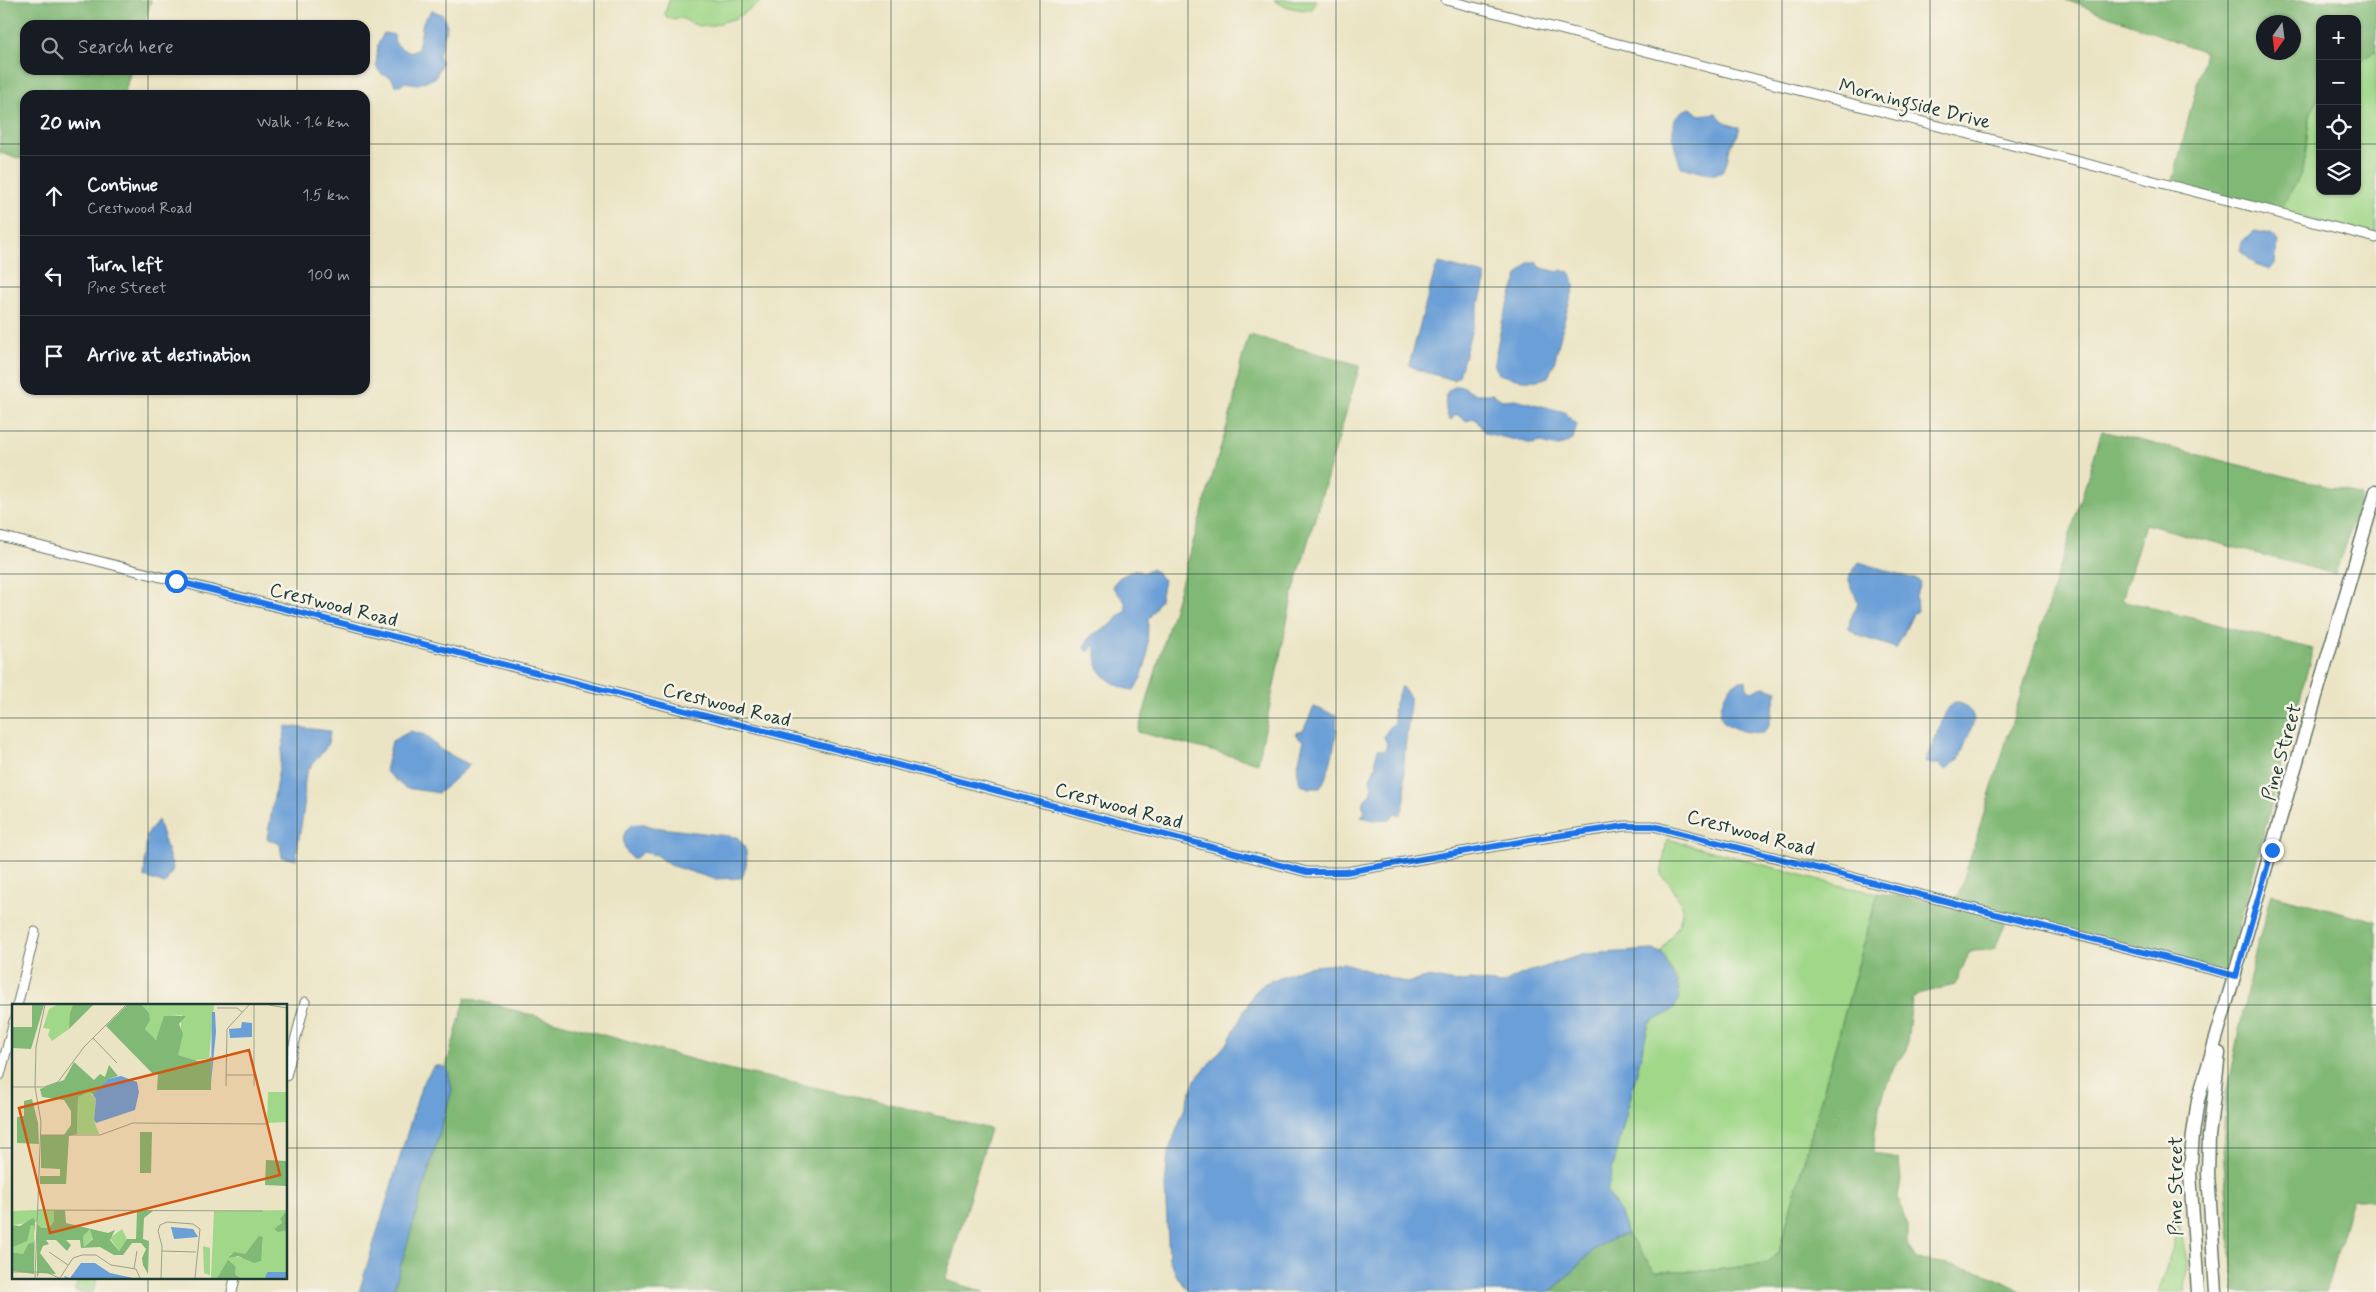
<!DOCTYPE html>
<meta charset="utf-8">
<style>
:root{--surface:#171b24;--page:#242831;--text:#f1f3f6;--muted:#9ea1a6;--line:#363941}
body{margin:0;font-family:Mynerve,sans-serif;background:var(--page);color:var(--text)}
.controls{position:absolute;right:15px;top:15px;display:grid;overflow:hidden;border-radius:10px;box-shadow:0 1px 4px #0004}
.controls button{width:45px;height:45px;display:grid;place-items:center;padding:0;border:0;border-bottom:1px solid var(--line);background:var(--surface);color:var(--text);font:25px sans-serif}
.compass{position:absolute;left:2256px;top:15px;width:45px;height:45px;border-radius:50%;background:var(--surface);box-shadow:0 1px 4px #0004;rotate:194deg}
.stop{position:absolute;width:15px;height:15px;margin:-11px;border:4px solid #1a73e8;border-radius:50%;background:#fff}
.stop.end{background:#1a73e8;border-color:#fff;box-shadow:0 1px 5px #0008}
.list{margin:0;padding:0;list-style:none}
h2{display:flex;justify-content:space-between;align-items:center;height:65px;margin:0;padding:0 20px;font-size:21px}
h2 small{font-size:16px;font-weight:400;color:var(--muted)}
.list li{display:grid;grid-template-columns:32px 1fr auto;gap:15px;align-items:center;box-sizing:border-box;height:80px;padding:0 20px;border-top:1px solid var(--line)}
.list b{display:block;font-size:19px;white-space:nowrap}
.list p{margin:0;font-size:16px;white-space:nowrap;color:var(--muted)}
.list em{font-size:16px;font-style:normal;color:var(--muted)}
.icon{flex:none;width:28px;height:28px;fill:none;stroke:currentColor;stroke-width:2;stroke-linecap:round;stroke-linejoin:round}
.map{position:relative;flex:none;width:2376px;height:1292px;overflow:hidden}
.search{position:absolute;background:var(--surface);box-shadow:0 1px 4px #0004;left:20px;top:20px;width:350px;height:55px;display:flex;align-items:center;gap:12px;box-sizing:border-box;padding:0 18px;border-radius:15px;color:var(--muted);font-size:19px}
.panel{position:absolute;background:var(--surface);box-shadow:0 1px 4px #0004;left:20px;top:90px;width:350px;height:305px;border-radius:15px}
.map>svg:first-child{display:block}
.green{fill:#a0d789;stroke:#608a5e}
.forest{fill:#80b875;stroke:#507a54;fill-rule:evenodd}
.water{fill:#6b9fd7;stroke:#456e86}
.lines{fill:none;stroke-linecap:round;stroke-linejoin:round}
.minor-casing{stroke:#676;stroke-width:11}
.secondary-casing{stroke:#676;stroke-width:15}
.minor{stroke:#fff;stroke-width:9}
.secondary{stroke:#fff;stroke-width:12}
.route{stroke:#1a73e8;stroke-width:6}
.grid{fill:none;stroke:#1f3d34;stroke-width:1;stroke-opacity:0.55}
.labels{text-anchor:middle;stroke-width:5;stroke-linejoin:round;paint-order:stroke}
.street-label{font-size:20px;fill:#1f3d34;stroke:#f7f3e8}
.inset-road{fill:none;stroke:#99a18a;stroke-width:1}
.view{fill:#d45610;fill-opacity:0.15;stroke:#d45610;stroke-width:2.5}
.inset-edge{fill:none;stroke:#1f3d34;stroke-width:2.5}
</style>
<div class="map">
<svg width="2376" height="1292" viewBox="0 0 2376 1292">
<rect width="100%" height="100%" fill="#f7f3e8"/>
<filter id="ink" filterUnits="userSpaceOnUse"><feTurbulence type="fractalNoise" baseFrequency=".02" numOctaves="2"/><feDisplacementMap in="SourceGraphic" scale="10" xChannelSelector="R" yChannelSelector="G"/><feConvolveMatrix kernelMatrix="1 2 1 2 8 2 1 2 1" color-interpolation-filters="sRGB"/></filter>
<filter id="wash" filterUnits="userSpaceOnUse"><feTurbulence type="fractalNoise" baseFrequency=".0096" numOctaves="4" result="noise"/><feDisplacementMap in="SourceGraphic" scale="20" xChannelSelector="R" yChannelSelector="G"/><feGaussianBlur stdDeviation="1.12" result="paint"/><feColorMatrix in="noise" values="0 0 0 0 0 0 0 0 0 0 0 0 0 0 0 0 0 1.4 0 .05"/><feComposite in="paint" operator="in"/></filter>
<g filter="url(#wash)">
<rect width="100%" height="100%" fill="#ebe4c4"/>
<!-- green -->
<g class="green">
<path d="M669 0H764L736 18 710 26H698L681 18 668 19 665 14Z"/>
<path d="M1274 0H1317L1312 10C1301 11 1283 7 1274 0Z"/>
<path d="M2376 51V236L2280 212C2287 197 2301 179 2304 163 2309 140 2304 116 2320 96V191H2357V62Z"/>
<path d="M1667 839 1846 887 1878 893 1779 1251 1765 1264 1705 1271H1654L1627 1234 1619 1211 1607 1191 1649 1023 1672 1010 1678 981C1670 971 1669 961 1661 952L1679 925 1683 908 1671 885 1661 875Z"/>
<path d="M2178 1219 2187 1260 2185 1292H2159L2172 1250Z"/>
<path d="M78 1278H97L93 1292H75Z"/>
</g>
<!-- forest -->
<g class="forest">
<path d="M0 0H151L144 25H25V70H131L124 95H25V160L0 153Z"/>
<path d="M2066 0H2376V51L2357 62V19H2320V96C2304 116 2309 140 2304 163 2301 179 2287 197 2280 212L2172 185 2205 52ZM2264 22H2294V52H2264Z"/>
<path d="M1249 335 1360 365 1293 593 1258 763 1138 732 1233 405 1241 362Z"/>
<path d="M2102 431 2362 495 2335 574 2145 524 2122 600 2313 649 2226 974 2009 914 1995 949C1986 952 1977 949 1969 953L1955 985 1921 993 1912 999 1906 1051C1903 1058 1895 1062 1893 1069 1883 1092 1873 1127 1874 1152L1899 1160 1901 1181 1898 1196 1907 1227V1244L1916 1260C1946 1261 1997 1274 2021 1292H1551L1594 1250 1612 1238 1627 1234 1655 1271H1705L1765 1264 1779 1251 1878 893 1947 904 1959 894Z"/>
<path d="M2271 894 2376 921V1202L2352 1198 2327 1292H2234L2223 1148 2226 1094 2254 958Z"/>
<path d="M466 997 723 1068 874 1100 990 1129 945 1280 985 1292H393L452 1090 446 1067Z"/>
</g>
<!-- water -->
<g class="water">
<path d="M432 10 443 15 447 26 439 56 442 63 435 78 418 84 405 82 402 85H395L391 77 381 74 376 66 378 44 384 33 394 35 395 43 402 49 413 52 418 49 423 22Z"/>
<path d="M1691 108 1699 115 1716 113C1722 121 1729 126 1739 127 1740 135 1733 141 1730 148 1728 155 1727 165 1723 171 1716 179 1690 169 1681 167 1674 148 1663 113 1691 108Z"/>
<path d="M2255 231 2270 234 2278 241 2275 264 2270 269 2255 264 2240 251 2242 241Z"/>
<path d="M1529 262H1536L1542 268 1558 272 1561 270 1569 272 1575 285 1566 313 1554 364 1548 377C1533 384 1511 379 1497 373L1494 362 1502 322 1518 275Z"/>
<path d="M1439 263 1485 275V282L1459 376 1454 380 1418 370 1409 365 1435 270Z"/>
<path d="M1455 386 1465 387 1475 394H1493L1502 400 1515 399 1565 412 1566 415 1577 424 1573 439C1561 448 1553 448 1541 442L1533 444 1485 433 1475 418 1467 421 1456 414 1450 421C1446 416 1443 397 1448 391 1448 391 1455 386 1455 386Z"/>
<path d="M1859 562 1918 580 1920 583 1916 595 1917 613 1913 614 1896 649C1880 640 1862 641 1849 629L1850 620 1858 603 1848 578Z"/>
<path d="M1152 568 1164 580 1160 600 1148 620 1147 658 1141 679 1134 690C1123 691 1099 676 1097 664 1096 659 1096 653 1096 648L1093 645 1089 652 1085 649C1087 633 1098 633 1109 626 1118 621 1112 617 1126 612L1125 602 1112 586 1119 578 1135 569 1143 573Z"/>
<path d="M1746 680 1747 688C1754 694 1757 688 1764 687L1777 691 1768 728 1762 733C1751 733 1733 730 1724 722 1715 713 1726 688 1735 683 1738 681 1742 681 1746 680Z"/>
<path d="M1401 686 1410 697V703C1409 723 1405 742 1404 762 1403 783 1410 793 1400 815L1394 813 1391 819 1374 820 1361 817 1365 812 1362 803 1370 794 1372 787 1370 779 1376 766 1375 760 1378 749 1385 751 1387 744 1384 737 1389 727 1395 723 1393 709Z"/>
<path d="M1955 703C1965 702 1974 712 1974 722L1959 759 1946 770 1939 764H1931L1925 762 1948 707Z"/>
<path d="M1314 707 1336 715C1339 731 1330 775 1320 788H1308L1300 783 1297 769 1304 740 1298 738 1295 733 1303 731Z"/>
<path d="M286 726 330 731C329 753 317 754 308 771 302 782 306 794 304 806 302 825 298 840 296 860L282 857 280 844 267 839Z"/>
<path d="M411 731 425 735 441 750 470 765 439 793 405 788 385 771 392 741Z"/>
<path d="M158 820 173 869 165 884 144 877 147 834Z"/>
<path d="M644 824 653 827 737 837C750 849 748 863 742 878L714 879 669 865 656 855 643 852 634 859C623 853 618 833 632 825 634 824 640 824 644 824Z"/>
<path d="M1653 950C1667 953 1665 961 1671 972 1678 985 1684 994 1673 1009 1668 1015 1656 1019 1649 1023L1607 1191 1619 1211 1627 1234 1612 1238 1594 1250 1551 1292H1190L1178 1278 1169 1259 1165 1187 1168 1153 1195 1080 1228 1042 1254 993 1265 983 1306 967 1344 963 1407 983 1430 977 1454 982 1470 980 1502 984 1522 974 1585 954Z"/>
<path d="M434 1066H442L448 1070 452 1090 393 1292H359L422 1084Z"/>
</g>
</g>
<g filter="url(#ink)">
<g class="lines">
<defs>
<g id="minor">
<path d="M1446 0 2376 238"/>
<path d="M0 536 871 758 1307 872H1346L1537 839 1625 826H1653L2236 976"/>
<path d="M17 1006 35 932"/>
<path d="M0 1075 14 1021"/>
<path d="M286 1076 305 1002"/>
<path d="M232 1292 235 1278"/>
</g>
<g id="secondary">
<path d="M2198 1292 2190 1173 2193 1134 2198 1100 2376 491"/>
<path d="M2216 1292 2208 1173 2209 1136 2219 1053"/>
</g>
</defs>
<!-- minor casing -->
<use href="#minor" class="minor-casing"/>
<!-- secondary casing -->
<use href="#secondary" class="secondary-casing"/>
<!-- minor -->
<use href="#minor" class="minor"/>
<!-- secondary -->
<use href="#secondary" class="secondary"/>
</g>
</g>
<g class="lines" filter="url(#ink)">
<!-- route -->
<path class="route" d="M176 581 871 758 1307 872H1346L1536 839 1625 826H1653L2236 976 2272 850"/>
</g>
<!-- grid -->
<path class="grid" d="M148 0V25M297 0V25M446 0V1292M594 0V1292M742 0V1292M891 0V1292M1040 0V1292M1188 0V1292M1336 0V1292M1485 0V1292M1634 0V1292M1782 0V1292M1930 0V1292M2079 0V1292M2228 0V1292M148 70V95M297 70V95M0 144H25M365 144H2320M2357 144H2376M0 287H25M365 287H2376M148 390V1006M297 390V1292M0 431H2376M0 574H2376M0 718H2376M0 861H2376M0 1005H2376M0 1148H14M286 1148H2376M148 1278V1292"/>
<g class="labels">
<!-- street labels -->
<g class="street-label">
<text transform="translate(1915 103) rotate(14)" y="7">Morningside Drive</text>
<text transform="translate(334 604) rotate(14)" y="7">Crestwood Road</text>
<text transform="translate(727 704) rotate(14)" y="7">Crestwood Road</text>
<text transform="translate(2281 752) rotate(-74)" y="7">Pine Street</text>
<text transform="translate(1119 805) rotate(15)" y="7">Crestwood Road</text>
<text transform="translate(1751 832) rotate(15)" y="7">Crestwood Road</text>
<text transform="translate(2175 1186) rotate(-90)" y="7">Pine Street</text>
</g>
</g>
<!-- overview -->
<g transform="translate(12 1004)">
<rect width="275" height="275" fill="#ebe4c4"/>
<path d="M45 1H61L57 25 40 37 36 31 38 25 31 24 37 5ZM130 1H202L197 55 182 56 166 51 170 11 152 13 146 35H141L133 25 137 9ZM77 88 84 95 82 117 87 130H65L66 93ZM256 88H275V118L255 119ZM25 206V218L0 221V207ZM26 206H42V217L37 224H30L25 220ZM275 206 268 215 270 219 266 228 275 227V268H255L253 274H228L223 270 224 263 215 259 205 274H199L202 207ZM247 233H251L250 248 230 254 217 250H233ZM19 221 22 222V238L16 240 11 250 0 248V242L13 238ZM77 225 81 227V234L72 243 71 232ZM110 225 115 235 107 247 98 234ZM191 242 198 244V271L192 269Z" fill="#a0d789" fill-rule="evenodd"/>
<path d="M20 1H32L19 45 0 44V23H20ZM61 1H81L57 25 58 9ZM115 1H130L137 9 138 16 133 25 144 36 152 12H174L167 20 171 30 166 51 186 57 196 56 199 52V86H145L146 70H141L94 22ZM62 58 82 76 88 70 93 73 97 61 106 72 96 75 82 91 77 88 66 93 65 130 57 132 54 180H28V172H48V165L29 164V131H52L59 121V107L52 96 30 93 28 85 52 76ZM20 95 26 119 27 140 5 139V113L12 112V97ZM128 128H140L139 169H128ZM254 156 275 157V182L253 181ZM42 206H53L54 219 96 229 103 226 98 236 107 247 115 235H124L125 207H141L132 214 131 235 137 237 136 270 131 261 130 254 134 245 129 239H120L111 251H102L88 243 69 244 68 236H54L59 241 55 247 44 236H34L37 240 31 242 28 249 44 270 27 269 25 274V220L30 224H37L42 217ZM78 225 81 235 72 243 71 232ZM275 206V227L266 228 262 225 270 219 268 215ZM21 214 23 216 22 270 0 267V248L11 250 16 240 22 238 23 232 22 222 19 221 15 237 1 243 0 221 8 222ZM247 232 251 233 249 257 242 259 226 252 216 254 222 248 233 250ZM216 256 224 263 223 270 228 274H205Z" fill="#80b875" fill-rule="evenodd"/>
<path d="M200 8H203L204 28 199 79ZM230 18 240 19V33L218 34 217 25 229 24ZM109 72 125 78 127 88 123 106 84 119 82 116 84 95 81 91 96 75ZM159 223 181 225 186 233 162 235ZM69 259H83L98 269 121 274H53L52 272 58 274ZM255 268H275V274H253Z" fill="#6b9fd7"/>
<path class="inset-road" d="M257 1 275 4M205 4H225L230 8M81 34 105 59M214 71H242M214 82 215 25 237 1M242 82V1M0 83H32L46 78 72 43 114 1M23 83 24 43 33 1M23 83 29 118 23 274M28 131H88L121 119 256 120M25 206 251 207M150 247 184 248M37 248 56 261M122 265 125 247M0 268H34L47 274M48 274 61 254 70 251H84L99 261 124 265 128 274M149 274 150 242 146 227 148 221 155 218 181 220 188 225 183 274"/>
<path class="view" d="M237 46 268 171 38 229 7 104Z"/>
<rect width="275" height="275" class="inset-edge"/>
</g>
</svg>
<div class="controls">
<button>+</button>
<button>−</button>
<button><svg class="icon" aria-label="locate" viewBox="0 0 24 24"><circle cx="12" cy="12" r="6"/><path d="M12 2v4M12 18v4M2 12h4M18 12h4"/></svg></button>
<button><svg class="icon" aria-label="layers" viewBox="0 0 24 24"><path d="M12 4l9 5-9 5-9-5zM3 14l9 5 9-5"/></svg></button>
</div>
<svg class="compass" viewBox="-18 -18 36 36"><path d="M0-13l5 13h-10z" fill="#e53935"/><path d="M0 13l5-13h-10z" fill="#9ea1a6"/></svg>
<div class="stop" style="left:176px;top:581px"></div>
<div class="stop end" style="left:2272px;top:850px"></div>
<div class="search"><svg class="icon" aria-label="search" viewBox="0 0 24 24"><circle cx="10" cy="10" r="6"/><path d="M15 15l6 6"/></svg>Search here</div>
<section class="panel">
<h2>20 min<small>Walk · 1.6 km</small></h2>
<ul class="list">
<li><svg class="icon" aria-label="ahead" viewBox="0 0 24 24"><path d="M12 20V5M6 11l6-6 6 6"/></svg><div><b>Continue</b><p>Crestwood Road</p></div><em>1.5 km</em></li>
<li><svg class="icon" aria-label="left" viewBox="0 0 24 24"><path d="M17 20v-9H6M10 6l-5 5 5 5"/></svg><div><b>Turn left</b><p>Pine Street</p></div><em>100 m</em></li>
<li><svg class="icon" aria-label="arrive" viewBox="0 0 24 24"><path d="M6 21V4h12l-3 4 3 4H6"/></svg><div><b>Arrive at destination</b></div></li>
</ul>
</section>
</div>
